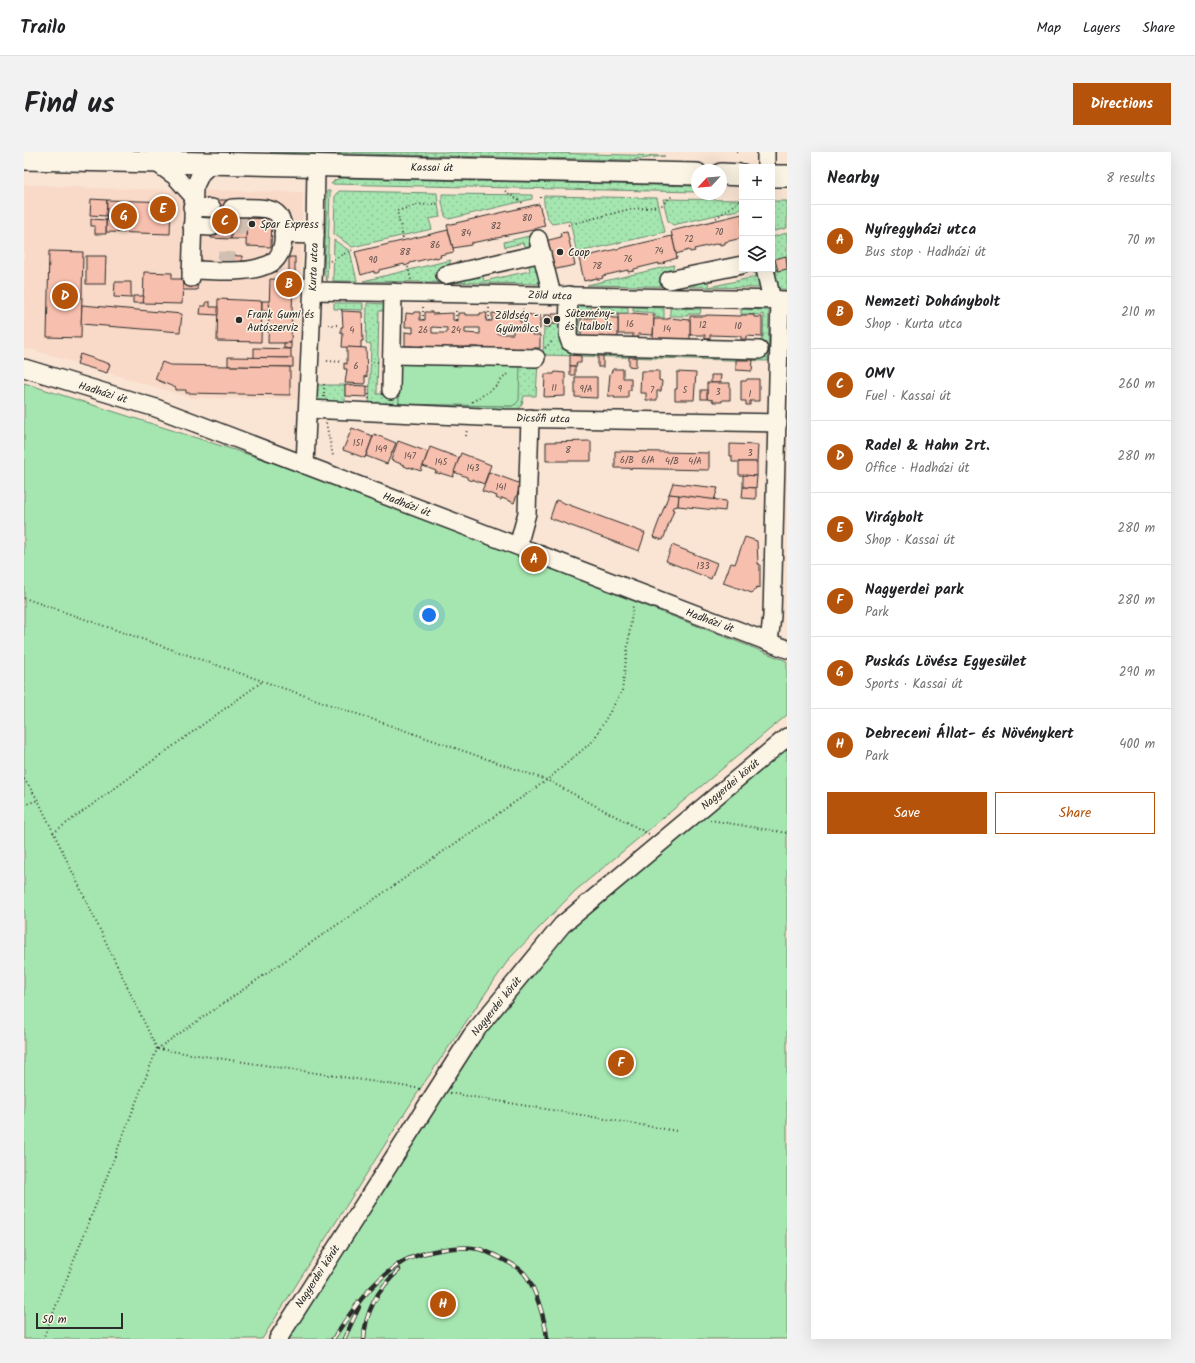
<!DOCTYPE html>
<meta charset="utf-8">
<style>
:root{--surface:#fff;--page:#f2f2f2;--text:#202124;--muted:#757577;--line:#e0e0e0;--accent:#b45309}
body{margin:0;font-family:Kalam,sans-serif;background:var(--page);color:var(--text)}
.controls{position:absolute;right:12px;top:12px;display:grid;overflow:hidden;border-radius:0px;box-shadow:0 4px 16px #0002}
.controls button{width:36px;height:36px;display:grid;place-items:center;padding:0;border:0;border-bottom:1px solid var(--line);background:var(--surface);color:var(--text);font:20px sans-serif}
.compass{position:absolute;left:667px;top:12px;width:36px;height:36px;border-radius:50%;background:var(--surface);box-shadow:0 4px 16px #0002;rotate:244deg}
.scale{position:absolute;left:12px;bottom:10px;width:87px;box-sizing:border-box;padding-left:4px;border:2px solid #2b2b2b;border-top:0;font-size:11px;line-height:14px;white-space:nowrap;color:#2b2b2b;-webkit-text-stroke:3px #fcf5e5;paint-order:stroke}
.you{position:absolute;left:405px;top:463px;width:14px;height:14px;margin:-10px;border:3px solid #fff;border-radius:50%;background:#1a73e8;box-shadow:0 0 0 6px #1a73e833}
.badge{display:grid;place-items:center;width:26px;height:26px;border-radius:50%;background:var(--accent);color:#fff;font-size:13px;font-weight:700}
.pin{position:absolute;translate:-50% -50%;border:2px solid #fff;box-shadow:0 1px 4px #0006}
.list{margin:0;padding:0;list-style:none}
h2{display:flex;justify-content:space-between;align-items:center;height:52px;margin:0;padding:0 16px;font-size:17px}
h2 small{font-size:13px;font-weight:400;color:var(--muted)}
.list li{display:grid;grid-template-columns:26px 1fr auto;gap:12px;align-items:center;box-sizing:border-box;height:72px;padding:0 16px;border-top:1px solid var(--line)}
.list b{display:block;font-size:15px;white-space:nowrap}
.list p{margin:0;font-size:13px;white-space:nowrap;color:var(--muted)}
.list em{font-size:13px;font-style:normal;color:var(--muted)}
.actions{display:flex;gap:8px;padding:12px 16px}
.actions a{flex:1;padding:9px 0;border:1px solid var(--accent);border-radius:0px;text-align:center;font-size:14px;color:var(--accent)}
.actions .main{background:var(--accent);color:#fff}
.icon{flex:none;width:22px;height:22px;fill:none;stroke:currentColor;stroke-width:2;stroke-linecap:round;stroke-linejoin:round}
.map{position:relative;flex:none;width:763px;height:1187px;overflow:hidden;border-radius:0px}
header{display:flex;align-items:center;gap:24px;box-sizing:border-box;height:56px;padding:0 20px;background:var(--surface);border-bottom:1px solid var(--line)}
header strong{font-size:19px}
nav{display:flex;gap:22px;margin-inline-start:auto;font-size:14px}
.intro{display:flex;align-items:center;justify-content:space-between;box-sizing:border-box;height:96px;padding:0 24px}
h1{margin:0;font-size:28px}
.button{padding:10px 18px;border-radius:0px;background:var(--accent);color:#fff;font-size:14px;font-weight:700}
main{display:flex;gap:24px;padding:0 24px}
aside{flex:1;background:var(--surface);border-radius:0px;box-shadow:0 4px 16px #0002}
.map>svg:first-child{display:block}
.built{fill:#f9dac8}
.grass{fill:url(#grass-dots);stroke:#68886e;fill-rule:evenodd}
.park{fill:#a5e6b0;stroke:#68886e}
.building{fill:#f7bfad;stroke:#2b2b2b;fill-rule:evenodd}
.lines{fill:none;stroke-linecap:round;stroke-linejoin:round}
.minor-tunnel{stroke:#d1c0b2;stroke-width:17;stroke-dasharray:17 8;stroke-linecap:butt}
.minor-casing{stroke:#2b2b2b;stroke-width:20}
.major-casing{stroke:#2b2b2b;stroke-width:24}
.path{stroke:#2b2b2b;stroke-width:2;stroke-dasharray:1 3;stroke-linecap:butt}
.minor{stroke:#fcf5e5;stroke-width:17}
.major{stroke:#fcf5e5;stroke-width:21}
.rail-casing{stroke:#2b2b2b;stroke-width:4.5}
.rail{stroke:#fcf5e5;stroke-width:3;stroke-dasharray:9;stroke-linecap:butt}
.poi-dot{fill:#2b2b2b;stroke:#fcf5e5;stroke-width:1.5}
.labels{text-anchor:middle;stroke-width:3;stroke-linejoin:round;paint-order:stroke}
.number-label{font-size:9px;fill:#5e504c}
.street-label{font-size:11px;fill:#2b2b2b;stroke:#fcf5e5}
.poi-label{font-size:11px;fill:#2b2b2b;stroke:#fcf5e5;text-anchor:start}
</style>
<header>
<strong>Trailo</strong>
<nav><a>Map</a><a>Layers</a><a>Share</a></nav>
</header>
<div class="intro"><h1>Find us</h1><a class="button">Directions</a></div>
<main>
<div class="map">
<svg width="763" height="1187" viewBox="0 0 763 1187">
<defs>
<pattern id="grass-dots" width="8" height="8" patternUnits="userSpaceOnUse"><rect width="8" height="8" fill="#a5e6b0"/><path d="M2 2h.1M6 6h.1" fill="none" stroke="#8ec598" stroke-width="1.8" stroke-linecap="round"/></pattern>
</defs>
<rect width="100%" height="100%" fill="#fae5d4"/>
<filter id="ink" filterUnits="userSpaceOnUse"><feTurbulence type="fractalNoise" baseFrequency=".025" numOctaves="2"/><feDisplacementMap in="SourceGraphic" scale="8" xChannelSelector="R" yChannelSelector="G"/><feConvolveMatrix kernelMatrix="1 2 1 2 8 2 1 2 1" color-interpolation-filters="sRGB"/></filter>
<g filter="url(#ink)">
<!-- built -->
<path class="built" d="M0 32 66 36 279 40 274 248 167 246 9 198 0 197Z"/>
<!-- grass -->
<g class="grass">
<path d="M246 0H491L641 4 605 8Z"/>
<path d="M319 26 673 34V40L307 32 311 28Z"/>
<path d="M303 39H306L303 129 300 121Z"/>
<path d="M315 39 413 41 414 52 416 65 405 67 408 77 328 95 310 82 311 43Z"/>
<path d="M418 42 508 43V47L425 67 421 64 418 50Z"/>
<path d="M520 44 633 46 641 80 556 100 552 97 546 69 528 72C522 67 519 52 520 44Z"/>
<path d="M639 47 718 48V57L649 73 644 69Z"/>
<path d="M748 49H763V76L750 79 748 69Z"/>
<path d="M763 81V137H752L749 125 753 120 748 101V85Z"/>
<path d="M509 83V94L502 100 499 91 481 95 480 90Z"/>
<path d="M310 88 326 99 333 129H309Z"/>
<path d="M427 108 423 116 458 120 460 129 506 119 504 109 513 111 517 132 339 129Z"/>
<path d="M650 113 647 121 683 125 685 135 731 125 729 117H733L735 120 738 132 736 136 563 133Z"/>
<path d="M310 151H339V158L310 157Z"/>
<path d="M343 151 362 152 364 159H355L353 242H373V210L514 209 512 244H500L498 253 494 258 345 255 347 192 342 191ZM375 210 495 243C494 249 493 252 488 254L375 252Z"/>
<path d="M556 154 567 155V164H555V185L552 184V158Z"/>
<path d="M573 155H604V161H592V163H572Z"/>
<path d="M609 155 640 156V166L631 165V161L609 159Z"/>
<path d="M646 156 677 157 676 162H664V164H646Z"/>
<path d="M717 157 745 158 744 209 519 203 520 174 526 175V172H539L538 197 712 203 737 200V187L739 186 740 163 717 162Z"/>
<path d="M290 233H321V254L292 249Z"/>
</g>
<!-- park -->
<g class="park">
<path d="M375 210 496 212 495 248 492 252 488 254 375 252Z"/>
<path d="M0 231 273 318 763 509V563L551 739 485 807 398 934 238 1187H0Z"/>
<path d="M763 585V1187H254L448 883 538 773Z"/>
</g>
<!-- building -->
<g class="building">
<path d="M67 47 83 48 82 64 66 63Z"/>
<path d="M83 48 147 50 146 82 82 80Z"/>
<path d="M188 48H208L207 87 187 86Z"/>
<path d="M515 52 521 74 509 77V78L478 84V85L447 91V93L429 96 423 73Z"/>
<path d="M718 62V86L701 90V92L696 93V91L670 97 671 99 666 100 665 98 652 102 647 79Z"/>
<path d="M208 66H223L222 87H207Z"/>
<path d="M223 66 248 67 247 95 222 94Z"/>
<path d="M67 67 82 68V82H71V74H67Z"/>
<path d="M424 78 430 100 416 103 417 105 412 106 411 105 386 111V112L381 114 380 112 355 118V120L353 121H350V119L337 123 331 100Z"/>
<path d="M543 80 551 113 528 118 521 89 537 85 536 81Z"/>
<path d="M648 84 653 106 640 110 641 111 635 113V111L610 117V119L604 120V118L578 124 579 126 576 127H573V126L560 129 555 106Z"/>
<path d="M25 99 59 100 57 186 23 185Z"/>
<path d="M195 103 218 104V114L194 113Z"/>
<path d="M62 104H82L81 132H62Z"/>
<path d="M762 104 763 117 754 119 751 107Z"/>
<rect x="265" y="105" width="6" height="17"/>
<path d="M120 120 148 121V127H159L158 152 119 151Z"/>
<path d="M159 126H174L173 138H159Z"/>
<path d="M246 127 269 128 267 191H244Z"/>
<path d="M91 130H107V146L90 145Z"/>
<path d="M109 144H120L119 151H109Z"/>
<path d="M194 147 238 149 237 190 193 189Z"/>
<rect x="238" y="149" width="7" height="10"/>
<path d="M182 150H186V155H194V163L176 162 177 154H182Z"/>
<path d="M58 153 158 162 156 180 57 172Z"/>
<path d="M318 159 338 160 339 189H337V196L318 195 319 181H317V175H319Z"/>
<path d="M390 160H396V168H401V160H408V162L429 161V168L434 169V161H441V163H456V161H463L462 169H468V161L475 162V163H490V162H496V170H501V162L516 164V177H508V183H516V196H508V198L496 196V198H489V196H474V197H467V196L455 197V195H441V197H434V195H429V197H422V195H408V196H401V194H396V196H389V194H381V180L389 181V175H381L382 161 389 162ZM408 175 423 176V181H408ZM441 176H456V182L441 181ZM474 177H489V182H474Z"/>
<path d="M609 161 630 163 629 183 614 182V186H609V182H594V162H609Z"/>
<rect x="528" y="162" width="10" height="10"/>
<rect x="520" y="163" width="6" height="12"/>
<path d="M682 163 717 164V163H730V165H738V185L722 184V187H717V184L686 183V187H681V183H666V164H682Z"/>
<path d="M573 164 588 165V166H594V186H557V166H572Z"/>
<path d="M645 166 666 168V187H651V190H645V187H629L630 167H645Z"/>
<path d="M260 191H267V197L260 196Z"/>
<path d="M323 195 342 196 343 225 341 224V232L321 231 323 217H320V211L323 212Z"/>
<path d="M230 196 267 197V206H230Z"/>
<path d="M56 202 86 212 83 221 53 212Z"/>
<path d="M546 203 557 204V211H552L553 214H546Z"/>
<rect x="574" y="204" width="5" height="11"/>
<path d="M204 205 269 206V215L204 214Z"/>
<path d="M605 205H612V215L605 214Z"/>
<path d="M712 208H729L728 219 712 218Z"/>
<path d="M138 210 146 213 266 215V243L162 241V238H152V236L131 227Z"/>
<rect x="546" y="214" width="5" height="9"/>
<path d="M589 217H599V226H607V238H604V246H590V244H584L586 222Z"/>
<path d="M617 219H635V228L638 229 637 239H633V248H622V241H616Z"/>
<path d="M531 220 541 221V244L520 245 521 222H530Z"/>
<path d="M653 220 672 221 670 248H651V237H653Z"/>
<path d="M687 223H697L696 231H687Z"/>
<path d="M551 225H573V246L551 245Z"/>
<path d="M723 227H735V249H726V253H722V249H717V229H722Z"/>
<path d="M683 231H706V248H698V250H689V248L683 247Z"/>
<path d="M321 233 343 234V245L321 244Z"/>
<rect x="677" y="238" width="6" height="9"/>
<path d="M328 276 349 284 341 306 319 298Z"/>
<path d="M350 282 372 291 363 312 342 304Z"/>
<path d="M374 289 404 300 397 319 385 315V316L380 314V313L367 308Z"/>
<path d="M567 289V309H522V290Z"/>
<path d="M706 292 734 293 733 310H708V304H706Z"/>
<path d="M406 295 435 306 429 325 416 321V322L414 321H411L412 319 399 314Z"/>
<path d="M591 299 685 301V318L591 316Z"/>
<path d="M437 301 467 313 460 332 448 327V329L445 328 443 327V325L430 320Z"/>
<path d="M715 310H733V324L715 323Z"/>
<path d="M465 320 497 332 490 351 478 346 477 348 472 346 473 344 458 339Z"/>
<path d="M719 323 733 324 732 336 719 335Z"/>
<path d="M649 331 694 336 690 348 645 342Z"/>
<path d="M719 335 732 336V347L718 346Z"/>
<path d="M645 342 655 343 654 354 649 355 648 357 650 358 639 388 629 385Z"/>
<path d="M655 343 702 349 701 359 654 354Z"/>
<path d="M532 348 621 381 615 399 526 366Z"/>
<path d="M721 385 733 389 734 412H736V436L733 435 728 441 699 431 707 411 711 412Z"/>
<path d="M648 393 693 411 687 427 642 409Z"/>
</g>
<g class="lines">
<!-- minor-tunnel -->
<g class="minor-tunnel">
<path d="M187 75H215V66"/>
<path d="M194 108 218 109"/>
</g>
<defs>
<g id="minor">
<path d="M130 9 151 24 168 43"/>
<path d="M742 15V0"/>
<path d="M168 55 188 56"/>
<path d="M168 74 187 75"/>
<path d="M259 82 291 83"/>
<path d="M514 87 528 143"/>
<path d="M741 117 748 148"/>
<path d="M167 118C188 118 221 122 240 114 245 113 250 110 253 106 261 95 263 68 251 60 243 54 218 56 208 56"/>
<path d="M421 123 518 101"/>
<path d="M167 126 170 36 177 21 188 11"/>
<path d="M645 128 718 113"/>
<path d="M289 139 763 148"/>
<path d="M545 143 544 184 546 190 552 193 735 198"/>
<path d="M368 203 512 206"/>
<path d="M0 216 132 256 763 497"/>
<path d="M367 238 369 140"/>
<path d="M284 257 479 266 754 271"/>
<path d="M281 313 291 83 292 13"/>
<path d="M494 394 503 361 506 266"/>
<path d="M745 490 748 464 756 148"/>
<path d="M254 1187 448 883 538 773 763 585"/>
</g>
<g id="major">
<path d="M0 7 673 22"/>
<path d="M697 22 718 23"/>
<path d="M748 24H763"/>
</g>
</defs>
<!-- minor casing -->
<use href="#minor" class="minor-casing"/>
<!-- major casing -->
<use href="#major" class="major-casing"/>
<!-- path -->
<g class="path">
<path d="M713 0 714 3"/>
<path d="M481 39 500 52"/>
<path d="M517 46V44"/>
<path d="M692 66 718 47"/>
<path d="M544 73 602 58 637 54 649 43"/>
<path d="M379 86 373 59 395 52 403 53 416 51"/>
<path d="M306 109 328 98"/>
<path d="M384 115 387 128"/>
<path d="M317 158H319"/>
<path d="M399 168V155"/>
<path d="M432 168V156"/>
<path d="M465 169V156"/>
<path d="M499 170V157"/>
<path d="M304 173H315"/>
<path d="M521 196 530 188"/>
<path d="M303 209 319 210"/>
<path d="M345 210H354"/>
<path d="M344 234 345 247"/>
<path d="M300 245V232"/>
<path d="M448 250 470 236 485 220"/>
<path d="M302 271 309 304"/>
<path d="M442 284 443 277"/>
<path d="M0 446 523 628 625 682"/>
<path d="M0 627 14 648 133 897 19 1187"/>
<path d="M0 653 14 648"/>
<path d="M686 668 763 681"/>
<path d="M29 681 239 529"/>
<path d="M133 897 523 628 569 589 598 539 609 453"/>
<path d="M134 897 398 937"/>
<path d="M426 941 653 979"/>
</g>
<!-- minor -->
<use href="#minor" class="minor"/>
<!-- major -->
<use href="#major" class="major"/>
<defs>
<g id="rail">
<path d="M309 1187C328 1158 349 1127 380 1109 397 1100 436 1092 455 1097 463 1099 472 1104 480 1108 486 1111 495 1116 500 1121 511 1133 522 1171 523 1187"/>
<path d="M320 1187 335 1155"/>
<path d="M340 1187C341 1159 355 1136 375 1118"/>
</g>
</defs>
<!-- rail casing -->
<use href="#rail" class="rail-casing"/>
<!-- rail -->
<use href="#rail" class="rail"/>
</g>
</g>
<!-- markers -->
<g class="poi-dot">
<circle cx="228" cy="72" r="4"/>
<circle cx="536" cy="100" r="4"/>
<circle cx="533" cy="167" r="4"/>
<circle cx="215" cy="168" r="4"/>
<circle cx="523" cy="169" r="4"/>
</g>
<g class="labels">
<!-- number labels -->
<g class="number-label">
<text x="503" y="69">80</text>
<text x="472" y="77">82</text>
<text x="695" y="83">70</text>
<text x="442" y="84">84</text>
<text x="665" y="90">72</text>
<text x="411" y="96">86</text>
<text x="635" y="102">74</text>
<text x="381" y="103">88</text>
<text x="604" y="110">76</text>
<text x="349" y="111">90</text>
<text x="573" y="117">78</text>
<text x="606" y="175">16</text>
<text x="679" y="176">12</text>
<text x="714" y="177">10</text>
<text x="643" y="180">14</text>
<text x="328" y="181">4</text>
<text x="399" y="181">26</text>
<text x="432" y="181">24</text>
<text x="332" y="217">6</text>
<text x="530" y="239">11</text>
<text x="562" y="240">9/A</text>
<text x="596" y="240">9</text>
<text x="628" y="241">7</text>
<text x="661" y="241">5</text>
<text x="694" y="243">3</text>
<text x="726" y="245">1</text>
<text x="334" y="294">151</text>
<text x="357" y="300">149</text>
<text x="544" y="301">8</text>
<text x="726" y="304">3</text>
<text x="386" y="307">147</text>
<text x="603" y="311">6/B</text>
<text x="624" y="311">6/A</text>
<text x="648" y="312">4/B</text>
<text x="671" y="312">4/A</text>
<text x="417" y="313">145</text>
<text x="449" y="319">143</text>
<text x="477" y="338">141</text>
<text x="679" y="417">133</text>
</g>
<!-- street labels -->
<g class="street-label">
<text transform="translate(408 15) rotate(1)" y="4">Kassai út</text>
<text transform="translate(289 115) rotate(-88)" y="4">Kurta utca</text>
<text transform="translate(526 143) rotate(2)" y="4">Zöld utca</text>
<text transform="translate(79 240) rotate(17)" y="4">Hadházi út</text>
<text transform="translate(519 266) rotate(1)" y="4">Dicsőfi utca</text>
<text transform="translate(383 352) rotate(21)" y="4">Hadházi út</text>
<text transform="translate(686 468) rotate(20)" y="4">Hadházi út</text>
<text transform="translate(706 632) rotate(-40)" y="4">Nagyerdei körút</text>
<text transform="translate(472 854) rotate(-51)" y="4">Nagyerdei körút</text>
<text transform="translate(293 1124) rotate(-57)" y="4">Nagyerdei körút</text>
</g>
<!-- poi labels -->
<g class="poi-label">
<text x="236" y="76">Spar Express</text>
<text x="544" y="104">Coop</text>
<text x="541" y="165">Sütemény-<tspan x="541" dy="13">és Italbolt</tspan></text>
<text x="223" y="166">Frank Gumi és<tspan x="223" dy="13">Autószerviz</tspan></text>
<text x="515" y="167" text-anchor="end">Zöldség -<tspan x="515" dy="13">Gyümölcs</tspan></text>
</g>
</g>
</svg>
<div class="controls">
<button>+</button>
<button>−</button>
<button><svg class="icon" aria-label="layers" viewBox="0 0 24 24"><path d="M12 4l9 5-9 5-9-5zM3 14l9 5 9-5"/></svg></button>
</div>
<svg class="compass" viewBox="-18 -18 36 36"><path d="M0-13l5 13h-10z" fill="#e53935"/><path d="M0 13l5-13h-10z" fill="#757577"/></svg>
<div class="scale">50 m</div>
<div class="you"></div>
<div class="pin badge" style="left:510px;top:407px">A</div>
<div class="pin badge" style="left:265px;top:132px">B</div>
<div class="pin badge" style="left:201px;top:69px">C</div>
<div class="pin badge" style="left:41px;top:144px">D</div>
<div class="pin badge" style="left:139px;top:57px">E</div>
<div class="pin badge" style="left:597px;top:911px">F</div>
<div class="pin badge" style="left:100px;top:64px">G</div>
<div class="pin badge" style="left:419px;top:1152px">H</div>
</div>
<aside>
<h2>Nearby<small>8 results</small></h2>
<ul class="list">
<li><span class="badge">A</span><div><b>Nyíregyházi utca</b><p>Bus stop · Hadházi út</p></div><em>70 m</em></li>
<li><span class="badge">B</span><div><b>Nemzeti Dohánybolt</b><p>Shop · Kurta utca</p></div><em>210 m</em></li>
<li><span class="badge">C</span><div><b>OMV</b><p>Fuel · Kassai út</p></div><em>260 m</em></li>
<li><span class="badge">D</span><div><b>Radel &amp; Hahn Zrt.</b><p>Office · Hadházi út</p></div><em>280 m</em></li>
<li><span class="badge">E</span><div><b>Virágbolt</b><p>Shop · Kassai út</p></div><em>280 m</em></li>
<li><span class="badge">F</span><div><b>Nagyerdei park</b><p>Park</p></div><em>280 m</em></li>
<li><span class="badge">G</span><div><b>Puskás Lövész Egyesület</b><p>Sports · Kassai út</p></div><em>290 m</em></li>
<li><span class="badge">H</span><div><b>Debreceni Állat- és Növénykert</b><p>Park</p></div><em>400 m</em></li>
</ul>
<div class="actions"><a class="main">Save</a><a>Share</a></div>
</aside>
</main>
